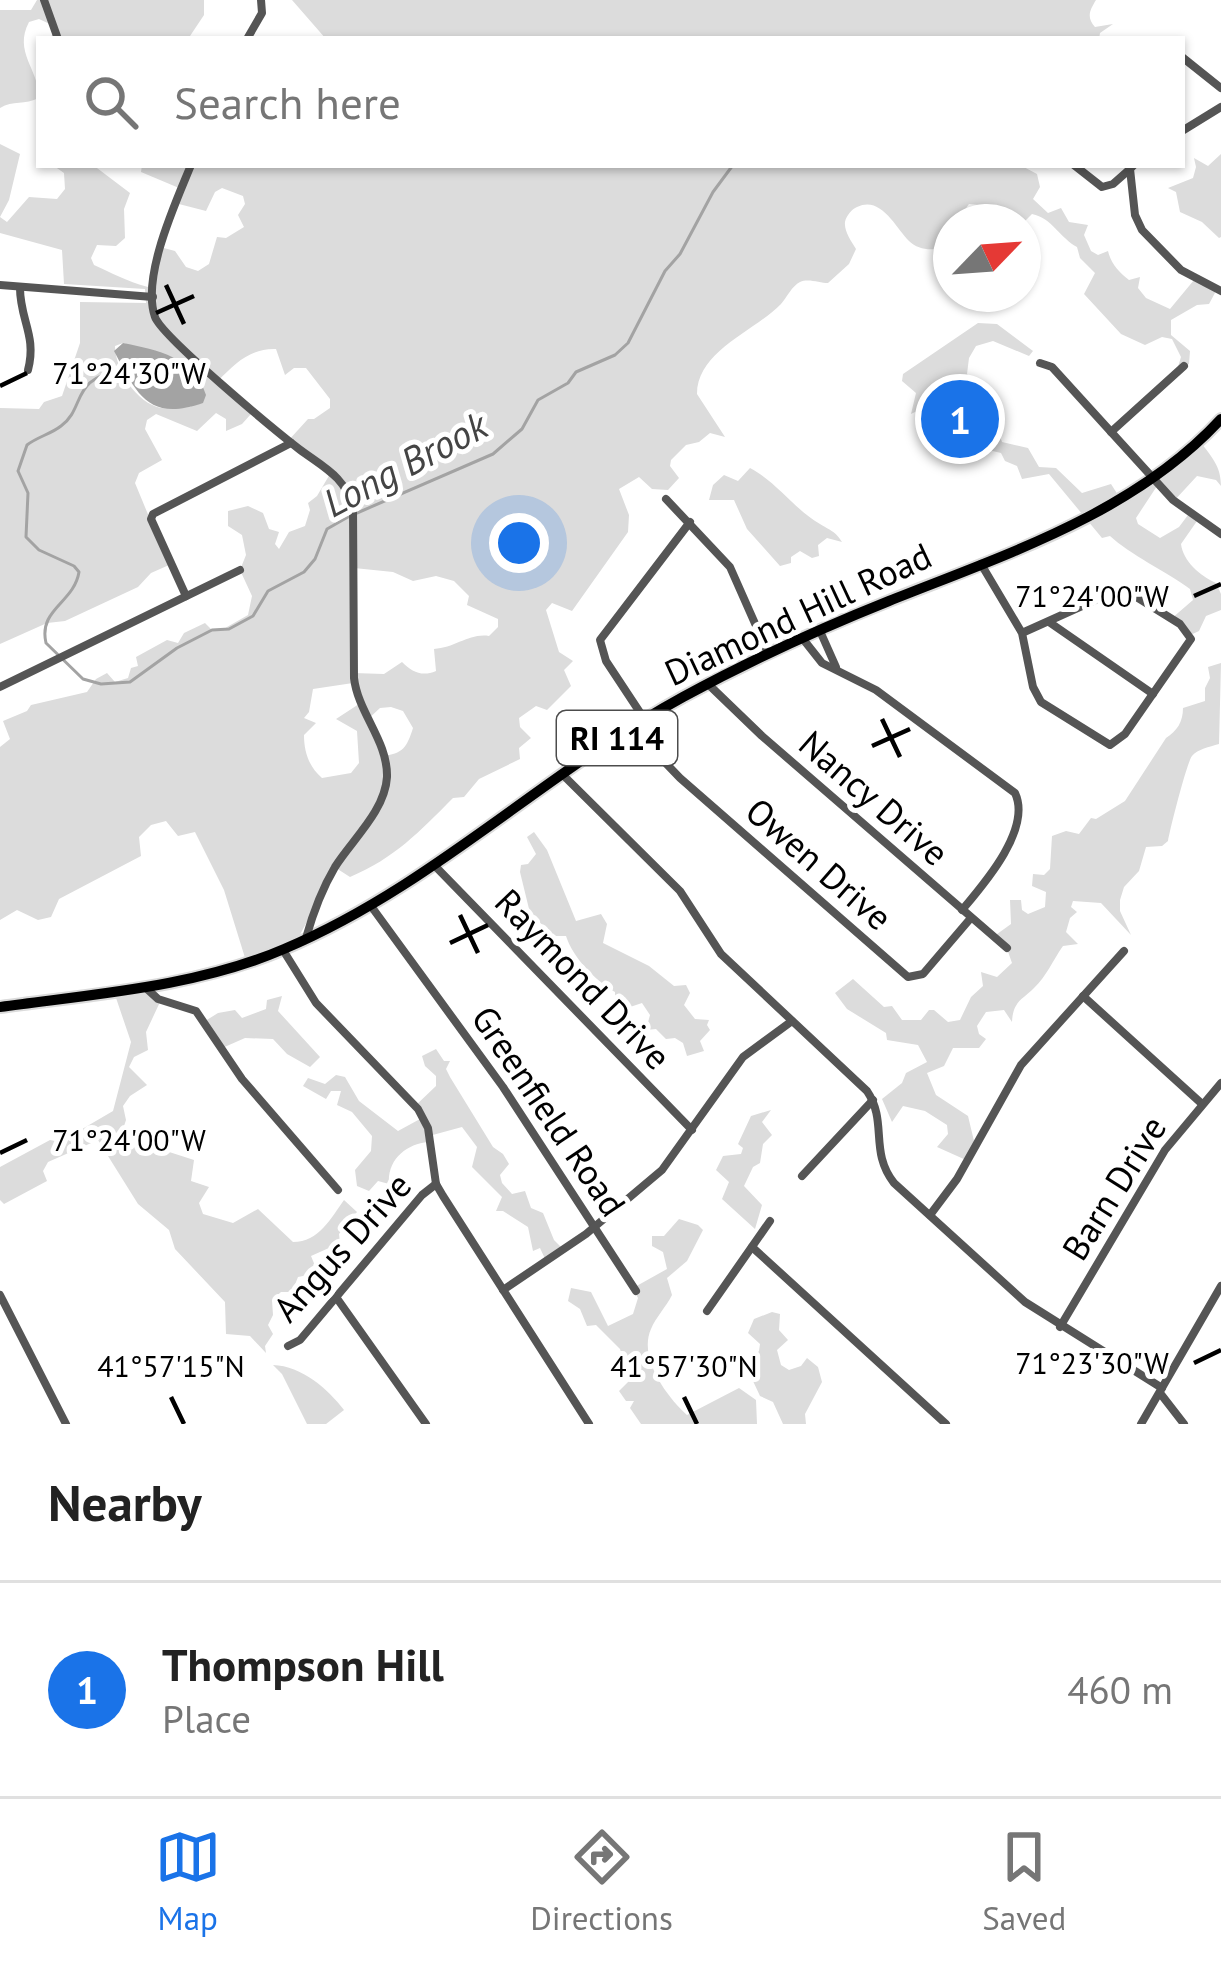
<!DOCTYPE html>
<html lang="en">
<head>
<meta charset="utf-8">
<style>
	body { margin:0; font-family:"PT Sans",sans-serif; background:#f6f6f6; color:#222 }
	.compass { position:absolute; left:933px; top:204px; width:108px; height:108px; border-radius:50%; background:#fff; box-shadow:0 3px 9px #0004; rotate:65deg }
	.you { position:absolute; left:519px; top:543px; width:42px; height:42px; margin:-30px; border:9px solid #fff; border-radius:50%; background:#1a73e8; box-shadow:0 0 0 18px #1a73e833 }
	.badge { display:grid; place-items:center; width:78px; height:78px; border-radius:50%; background:#1a73e8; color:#fff; font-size:39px; font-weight:700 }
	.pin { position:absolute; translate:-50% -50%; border:6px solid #fff; box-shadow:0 3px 12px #0006 }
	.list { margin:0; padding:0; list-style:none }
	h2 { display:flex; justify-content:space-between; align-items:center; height:156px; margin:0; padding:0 48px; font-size:51px }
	h2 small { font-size:39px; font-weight:400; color:#767676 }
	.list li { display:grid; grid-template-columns:78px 1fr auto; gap:36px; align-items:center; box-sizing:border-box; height:216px; padding:0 48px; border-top:3px solid #e0e0e0 }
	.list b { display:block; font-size:45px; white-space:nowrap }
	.list p { margin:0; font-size:39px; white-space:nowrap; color:#767676 }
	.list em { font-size:39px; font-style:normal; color:#767676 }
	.icon { flex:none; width:66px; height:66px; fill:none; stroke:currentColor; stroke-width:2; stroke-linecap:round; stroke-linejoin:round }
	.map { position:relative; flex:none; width:1221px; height:1424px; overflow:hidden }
	.search { position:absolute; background:#fff; box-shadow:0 3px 9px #0004; left:36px; right:36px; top:36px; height:132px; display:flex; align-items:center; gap:30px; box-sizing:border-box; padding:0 42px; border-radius:0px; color:#767676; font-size:45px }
	.sheet { height:372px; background:#fff }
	nav { display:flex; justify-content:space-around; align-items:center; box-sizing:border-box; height:168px; border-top:3px solid #e0e0e0; background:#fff; font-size:33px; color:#767676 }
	nav a { display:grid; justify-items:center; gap:6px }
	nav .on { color:#1a73e8 }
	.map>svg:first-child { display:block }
	.green { fill:#dcdcdc; fill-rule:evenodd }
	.water { fill:#a3a3a3 }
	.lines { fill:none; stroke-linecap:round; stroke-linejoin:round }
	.stream { stroke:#a3a3a3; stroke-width:3 }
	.major-casing { stroke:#dbdbdb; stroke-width:14 }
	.minor { stroke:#555; stroke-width:8 }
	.major { stroke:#000; stroke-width:10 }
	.ticks { fill:none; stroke:#000; stroke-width:4.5 }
	.labels { text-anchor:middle; stroke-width:10; stroke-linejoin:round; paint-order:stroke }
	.shield { fill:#fff; stroke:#4c4c4c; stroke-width:3 }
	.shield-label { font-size:33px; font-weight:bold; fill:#000 }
	.street-label { font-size:36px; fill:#000; stroke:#fff }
	.water-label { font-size:39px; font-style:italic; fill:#444; stroke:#fff }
	.ticks-label { font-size:30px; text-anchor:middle; fill:#000; stroke:#fff; stroke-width:10; stroke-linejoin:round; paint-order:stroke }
</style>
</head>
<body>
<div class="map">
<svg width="1221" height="1424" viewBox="0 0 1221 1424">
	<rect width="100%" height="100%" fill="#fff"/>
	<g class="green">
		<path d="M37,0H204V15L188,39H51L54,26L39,19L29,22C13,52 39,69 39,98C25,105 13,100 0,108V10H31Z"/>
		<path d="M292,0H1096C1090,10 1086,17 1095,27L1113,24L1100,33L1099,39H326Z"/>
		<path d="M0,144L20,154L9,200L0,217L7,222L29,197L57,199L65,189L64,173L54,166L37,167L39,154V165H93L130,193L124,209L125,238L116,246L97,245L91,258L94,265C112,273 126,281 148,287L154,277L160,247L175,251L186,267L198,271L209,264L217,237L226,238L244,227L238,215L245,204L243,196L222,188L215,192L206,211L175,203L179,188L141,172L142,165H1020L1037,174L1040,187L1033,199L1048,213L1061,208L1069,222L1088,225L1084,235L1091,251L1098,255L1108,251C1111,264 1119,272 1129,280L1140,277L1138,288L1146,298L1170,309L1194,280L1216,291L1209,304L1197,305L1171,320V335L1190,351L1189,364L1177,370L1181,357L1172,339L1162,337L1145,345L1121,334L1084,294L1095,273L1080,258L1077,247C1060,238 1052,218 1032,214L1023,223L989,222L980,205L969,204L956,222H951L935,249C926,250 916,248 909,241C896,228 881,195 857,207C852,209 846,216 845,222C844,231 851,241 856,249L849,264L828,283C820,283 808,278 800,282C792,286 787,297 781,304C755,331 697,351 697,394L725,437L710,433L699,442L686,445L671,460L670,466L679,478L668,490L652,489L639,477L619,489L629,515L628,532L572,611L552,603L546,610L559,652L573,661L564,670L571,686L547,710L536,706L519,718L520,727L531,738L519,748L520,759L479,779L464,797L453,798C419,832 395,858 350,877L336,868L296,942L246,961L224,890L195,832L178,836L166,821L151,825L139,837L141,856L59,899L51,917L38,920L17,910L0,920V747L10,739L3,721L27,711L31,705L87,692L96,679L107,673L115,682L128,678L131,668L138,666L136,657L167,640L178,643L184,633L205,623L212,630L220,631L248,615L252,596L240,570L246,555L242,535L228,526V511L248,506L263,513L269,529L279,532L275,544L279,549L289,532L305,526L310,510L308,503L317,496L330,474L288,441L308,419H314L330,408V399L306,368H294L285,375L276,349C251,348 235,363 218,381L251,414L242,424L226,431V419L216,413L197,431L156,414L147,420L145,429L162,460L139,473L135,483L169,565L151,573L138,587L65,621L47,623L0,644V408L39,409L44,402L62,396L80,343V302L146,303L145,289L64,284L62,250L0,233ZM123,343L178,359L191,407C182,407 170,409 161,408C136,403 115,369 115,346ZM354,568L393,572L413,581L436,576L454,581L469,596L467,605L498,619V627L489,636C469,633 455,648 434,649L436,671C422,677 412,672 402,662L384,674L353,673ZM353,683L359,704L336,719L357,731L359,763L351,773L322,778C309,767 304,752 304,735L316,723L304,718L309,712L313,689ZM391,707L403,711L413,728C407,747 403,754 382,756L367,720L380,708Z"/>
		<polygon points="1221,154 1221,237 1219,238 1202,222 1180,212 1176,192 1168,188 1193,178 1196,167 1194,158 1208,166"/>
		<path d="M978,323L997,324L1033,351L1029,356L993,341L976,346L969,358L967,374L985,396L1002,442L1028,448L1039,467L1056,468L1082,493L1111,484L1118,495L1200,441C1211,457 1221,465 1221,486L1216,480L1197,476L1173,502L1157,486L1136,518L1138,524L1160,538L1179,527L1188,515L1197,521L1181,544C1183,561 1200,576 1216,583L1221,594V610L1206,616L1199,631L1186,637L1171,619L1193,600L1190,589C1167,572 1129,554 1110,536L1102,538L1049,474L1022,479L1017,466L1005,461L1001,453L976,447L943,407L929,405L911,414L916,393L902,381L903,374Z"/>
		<path d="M750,468C777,482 794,509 820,524C831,531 835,531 842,542L827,538L818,545L819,556L812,558L800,551L791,557V563L780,566L747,529L734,500H709L713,485L724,475L738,481Z"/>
		<path d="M1221,663L1219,744C1209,747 1198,749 1192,756C1187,762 1170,829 1168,841L1162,846L1146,847L1139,871L1124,887L1120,900V911L1131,935L1101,903L1073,901L1071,907L1077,912L1070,918L1066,932L1078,944L1063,946C1053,960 1046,977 1034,988C1022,1000 1013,1001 1012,1022L1004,1010L986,1012L977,1026L979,1034L986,1039L979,1048H953L944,1066L927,1073L936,1095L968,1116L974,1141L966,1160L937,1147L948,1134L947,1125L925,1111L903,1106L892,1122L882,1099L902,1083L906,1073L927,1062L918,1045L887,1040L886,1033L847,1009L835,993L853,979L884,1007L892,1006L902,1020H921L929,1010H934L948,1022L960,1020L971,997L983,986L981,972L997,977L1012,963L1006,946L993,937L1011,924L1010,900H1021L1022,910L1028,914L1045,907L1046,892L1032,886L1033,874L1044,875L1050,869L1052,836L1066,831L1079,834L1091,818L1096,819L1125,801L1166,738C1177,731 1183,722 1183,708L1205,701V688L1210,678L1208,667Z"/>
		<path d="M534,832L547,850L576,921L601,914L607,924L603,943L649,966L674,986L686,985L690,993L684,1005L695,1019L709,1020L707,1025L710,1030L700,1041L704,1051L687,1056L683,1043L675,1038L666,1039L656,1029L646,1030L650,1015L642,1003L627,1008L615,1003V992C595,980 573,958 566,936H554L530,913L520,872L521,865L528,864L536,854L527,837Z"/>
		<path d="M147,986L160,1002L146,1032L148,1050L134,1057L129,1067L147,1085L130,1096L123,1106L126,1120L122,1132L132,1140L194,1160L191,1181L209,1187L199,1203L203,1214L233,1223L258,1209L293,1242C319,1242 331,1218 344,1200L357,1212L339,1234L340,1243L311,1256L318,1273L298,1277L292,1292H281L272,1300L273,1315L268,1325L273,1334L265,1346L266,1353L250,1336L226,1334L225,1302L175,1249L169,1230L138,1204L98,1140L48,1162L43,1171L47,1181L4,1204L0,1200V1167L50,1140L60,1142L113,1111L131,1042L114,992Z"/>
		<polygon points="282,996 278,1011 320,1057 310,1067 287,1054 273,1039 245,1038 220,1049 202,1023 218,1013 235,1010 242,1018 266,1009 267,1000"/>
		<path d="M436,1049L444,1061H450L446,1069L450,1077L493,1147L503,1154L509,1164L500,1175L502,1183L512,1194L525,1191L531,1208L543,1213L554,1240L564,1250L546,1261L540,1248L533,1251L528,1227L503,1211H496L502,1197L472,1167L477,1147L462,1127L429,1136L428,1142C407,1144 387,1159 389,1184L378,1181L369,1191L357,1186L355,1170L371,1151L372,1136L352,1112L337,1105L341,1091H331L326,1099L303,1086L308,1078L325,1084L336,1075L345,1077L359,1101L398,1131L420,1119L414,1107L436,1086V1076L425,1066L422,1056Z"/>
		<polygon points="771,1110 762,1122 772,1135 763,1144 760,1163 753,1167 744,1186 762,1205 755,1229 722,1199 729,1182 716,1170 723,1156 741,1154 743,1148 738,1144 751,1116"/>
		<path d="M679,1219L698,1225L703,1230L687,1261L667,1278L672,1295C666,1307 656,1317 651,1329C638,1358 667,1397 687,1415L739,1388L756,1400L757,1424H641L630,1408L634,1401H626L619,1391L630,1380L620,1349L596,1325L587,1326L580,1309L568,1301L571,1288L591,1292L608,1326L633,1314L638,1298L633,1288L667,1269L663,1252L652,1246V1236H664Z"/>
		<polygon points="772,1312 780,1314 779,1330 788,1340 777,1350 781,1365 789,1370 801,1366 807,1358 818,1367 822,1382 805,1414 806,1424 783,1424 773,1402 760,1396 746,1366 759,1351 760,1344 748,1333 754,1319"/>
		<path d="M273,1365C302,1366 328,1389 344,1410L326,1424H307L282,1374Z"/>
	</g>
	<path class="water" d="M123,343C158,350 194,357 206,395L203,403C148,422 137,394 114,351Z"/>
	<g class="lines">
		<g class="stream">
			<path d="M122,371C70,377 86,408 61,426C51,434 37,437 27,445L18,471L28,493L26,537L39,550L74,566L79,572C74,603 38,609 46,643L83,679L101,684L130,682L177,648L212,630L229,629L253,616L268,591L304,572L315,559L327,529L348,517"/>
			<polyline points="357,513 493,454 522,429 538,400 568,383 576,372 615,355 628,343 665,271 680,254 713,192 733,165"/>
		</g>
		<g class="major-casing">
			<path id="major" d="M0,1007C94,994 196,987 284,949C431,887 544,773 683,697C749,661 819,629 889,601C1004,555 1135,513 1221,419"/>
		</g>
		<g class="minor">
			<polyline points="44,0 58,39"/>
			<polyline points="247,39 262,13 261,0"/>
			<polyline points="1182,57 1221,88"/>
			<polyline points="1182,131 1221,107"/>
			<path d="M191,165C176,202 141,277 155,317C162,337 276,431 299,449C323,467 346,477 353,508L354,678C358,713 388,741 387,777C385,811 352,840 335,867C322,889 313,913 306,938"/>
			<polyline points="1074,165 1102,187 1113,184 1130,169"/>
			<polyline points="1134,165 1130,169 1135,215 1142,230 1181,270 1221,291"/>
			<polyline points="0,285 153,297"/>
			<path d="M20,288C20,320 37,336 28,370"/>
			<polyline points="1040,363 1052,367 1173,500 1221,534"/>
			<polyline points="1111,432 1184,366"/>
			<polyline points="666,499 730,567 768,653"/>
			<polyline points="981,564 1022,633 1033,687 1041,702 1110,745 1125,734 1191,639 1180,624 1122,588 1022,633"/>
			<polyline points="186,596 151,519 153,514 291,443"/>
			<polyline points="1049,622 1153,694"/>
			<polyline points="820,631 836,667"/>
			<path d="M803,639L822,663L876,690L1015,793C1032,829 984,884 962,910"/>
			<polyline points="708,684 762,736 1007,948"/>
			<polyline points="0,687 240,570"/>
			<polyline points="645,720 606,661 600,640 690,522"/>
			<polyline points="632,728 680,778 908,977 923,974 970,919"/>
			<path d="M563,775L680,891L721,954L867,1091C888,1122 869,1151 894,1183L1025,1302L1162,1388"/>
			<polyline points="435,866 692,1130"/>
			<polyline points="371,906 503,1087 636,1291"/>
			<polyline points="283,950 316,1003 418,1109 428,1128 436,1184 443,1196 589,1424"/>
			<polyline points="146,988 158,999 196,1011 242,1079 338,1190"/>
			<polyline points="1083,996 1201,1103"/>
			<polyline points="802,1176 873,1100"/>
			<polyline points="930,1215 957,1179 1021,1065 1124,951"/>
			<polyline points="752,1247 946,1424"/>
			<polyline points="503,1290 586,1234 662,1170 743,1057 792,1021"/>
			<polyline points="0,1295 66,1424"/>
			<polyline points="336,1297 426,1424"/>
			<polyline points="707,1311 770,1221"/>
			<polyline points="1060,1327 1165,1150 1221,1083"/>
			<polyline points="288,1346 300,1340 422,1195 436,1184"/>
			<polyline points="1160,1393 1184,1424"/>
			<polyline points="1141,1424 1221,1286"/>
		</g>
		<use href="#major" class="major"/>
	</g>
	<path class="ticks" d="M166,285L184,324M156,313L194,296M0,386L27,373M1194,596L1221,584M882,719L900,757M872,746L910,729M460,915L478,953M450,943L488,925M0,1153L27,1140M1194,1363L1221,1350M171,1397L184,1424M684,1397L697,1424"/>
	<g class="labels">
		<rect class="shield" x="557" y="711" width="120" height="54" rx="9"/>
		<g class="shield-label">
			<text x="617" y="750">RI 114</text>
		</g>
		<g class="street-label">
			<text transform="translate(798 614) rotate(-25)" y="13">Diamond Hill Road</text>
			<text transform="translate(874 798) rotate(41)" y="13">Nancy Drive</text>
			<text transform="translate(819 864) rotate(41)" y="13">Owen Drive</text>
			<text transform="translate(583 979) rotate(46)" y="13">Raymond Drive</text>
			<text transform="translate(549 1111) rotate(56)" y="13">Greenfield Road</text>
			<text transform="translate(1114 1188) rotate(-58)" y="13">Barn Drive</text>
			<text transform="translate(342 1247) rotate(-48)" y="13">Angus Drive</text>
		</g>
		<g class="water-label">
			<text transform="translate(405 464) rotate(-28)" y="14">Long Brook</text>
		</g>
	</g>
	<g class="ticks-label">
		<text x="129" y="384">71°24'30"W</text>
		<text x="1092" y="607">71°24'00"W</text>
		<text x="129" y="1151">71°24'00"W</text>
		<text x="1092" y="1374">71°23'30"W</text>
		<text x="171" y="1377">41°57'15"N</text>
		<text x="684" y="1377">41°57'30"N</text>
	</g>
</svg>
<svg class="compass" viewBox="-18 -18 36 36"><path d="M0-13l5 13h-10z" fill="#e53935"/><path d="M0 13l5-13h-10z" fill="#767676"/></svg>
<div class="you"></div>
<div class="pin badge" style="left:960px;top:419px">1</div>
<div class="search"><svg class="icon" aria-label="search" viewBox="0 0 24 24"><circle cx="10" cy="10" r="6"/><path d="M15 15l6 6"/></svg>Search here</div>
</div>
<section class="sheet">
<h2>Nearby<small></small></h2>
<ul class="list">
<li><span class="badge">1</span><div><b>Thompson Hill</b><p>Place</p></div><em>460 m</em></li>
</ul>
</section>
<nav>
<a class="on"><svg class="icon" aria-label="map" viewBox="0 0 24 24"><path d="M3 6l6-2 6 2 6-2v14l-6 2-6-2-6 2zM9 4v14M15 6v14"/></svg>Map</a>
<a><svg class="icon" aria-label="directions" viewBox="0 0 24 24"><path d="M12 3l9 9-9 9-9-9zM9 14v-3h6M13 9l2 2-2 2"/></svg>Directions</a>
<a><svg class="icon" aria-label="saved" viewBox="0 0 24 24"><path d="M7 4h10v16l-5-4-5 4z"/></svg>Saved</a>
</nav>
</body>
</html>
